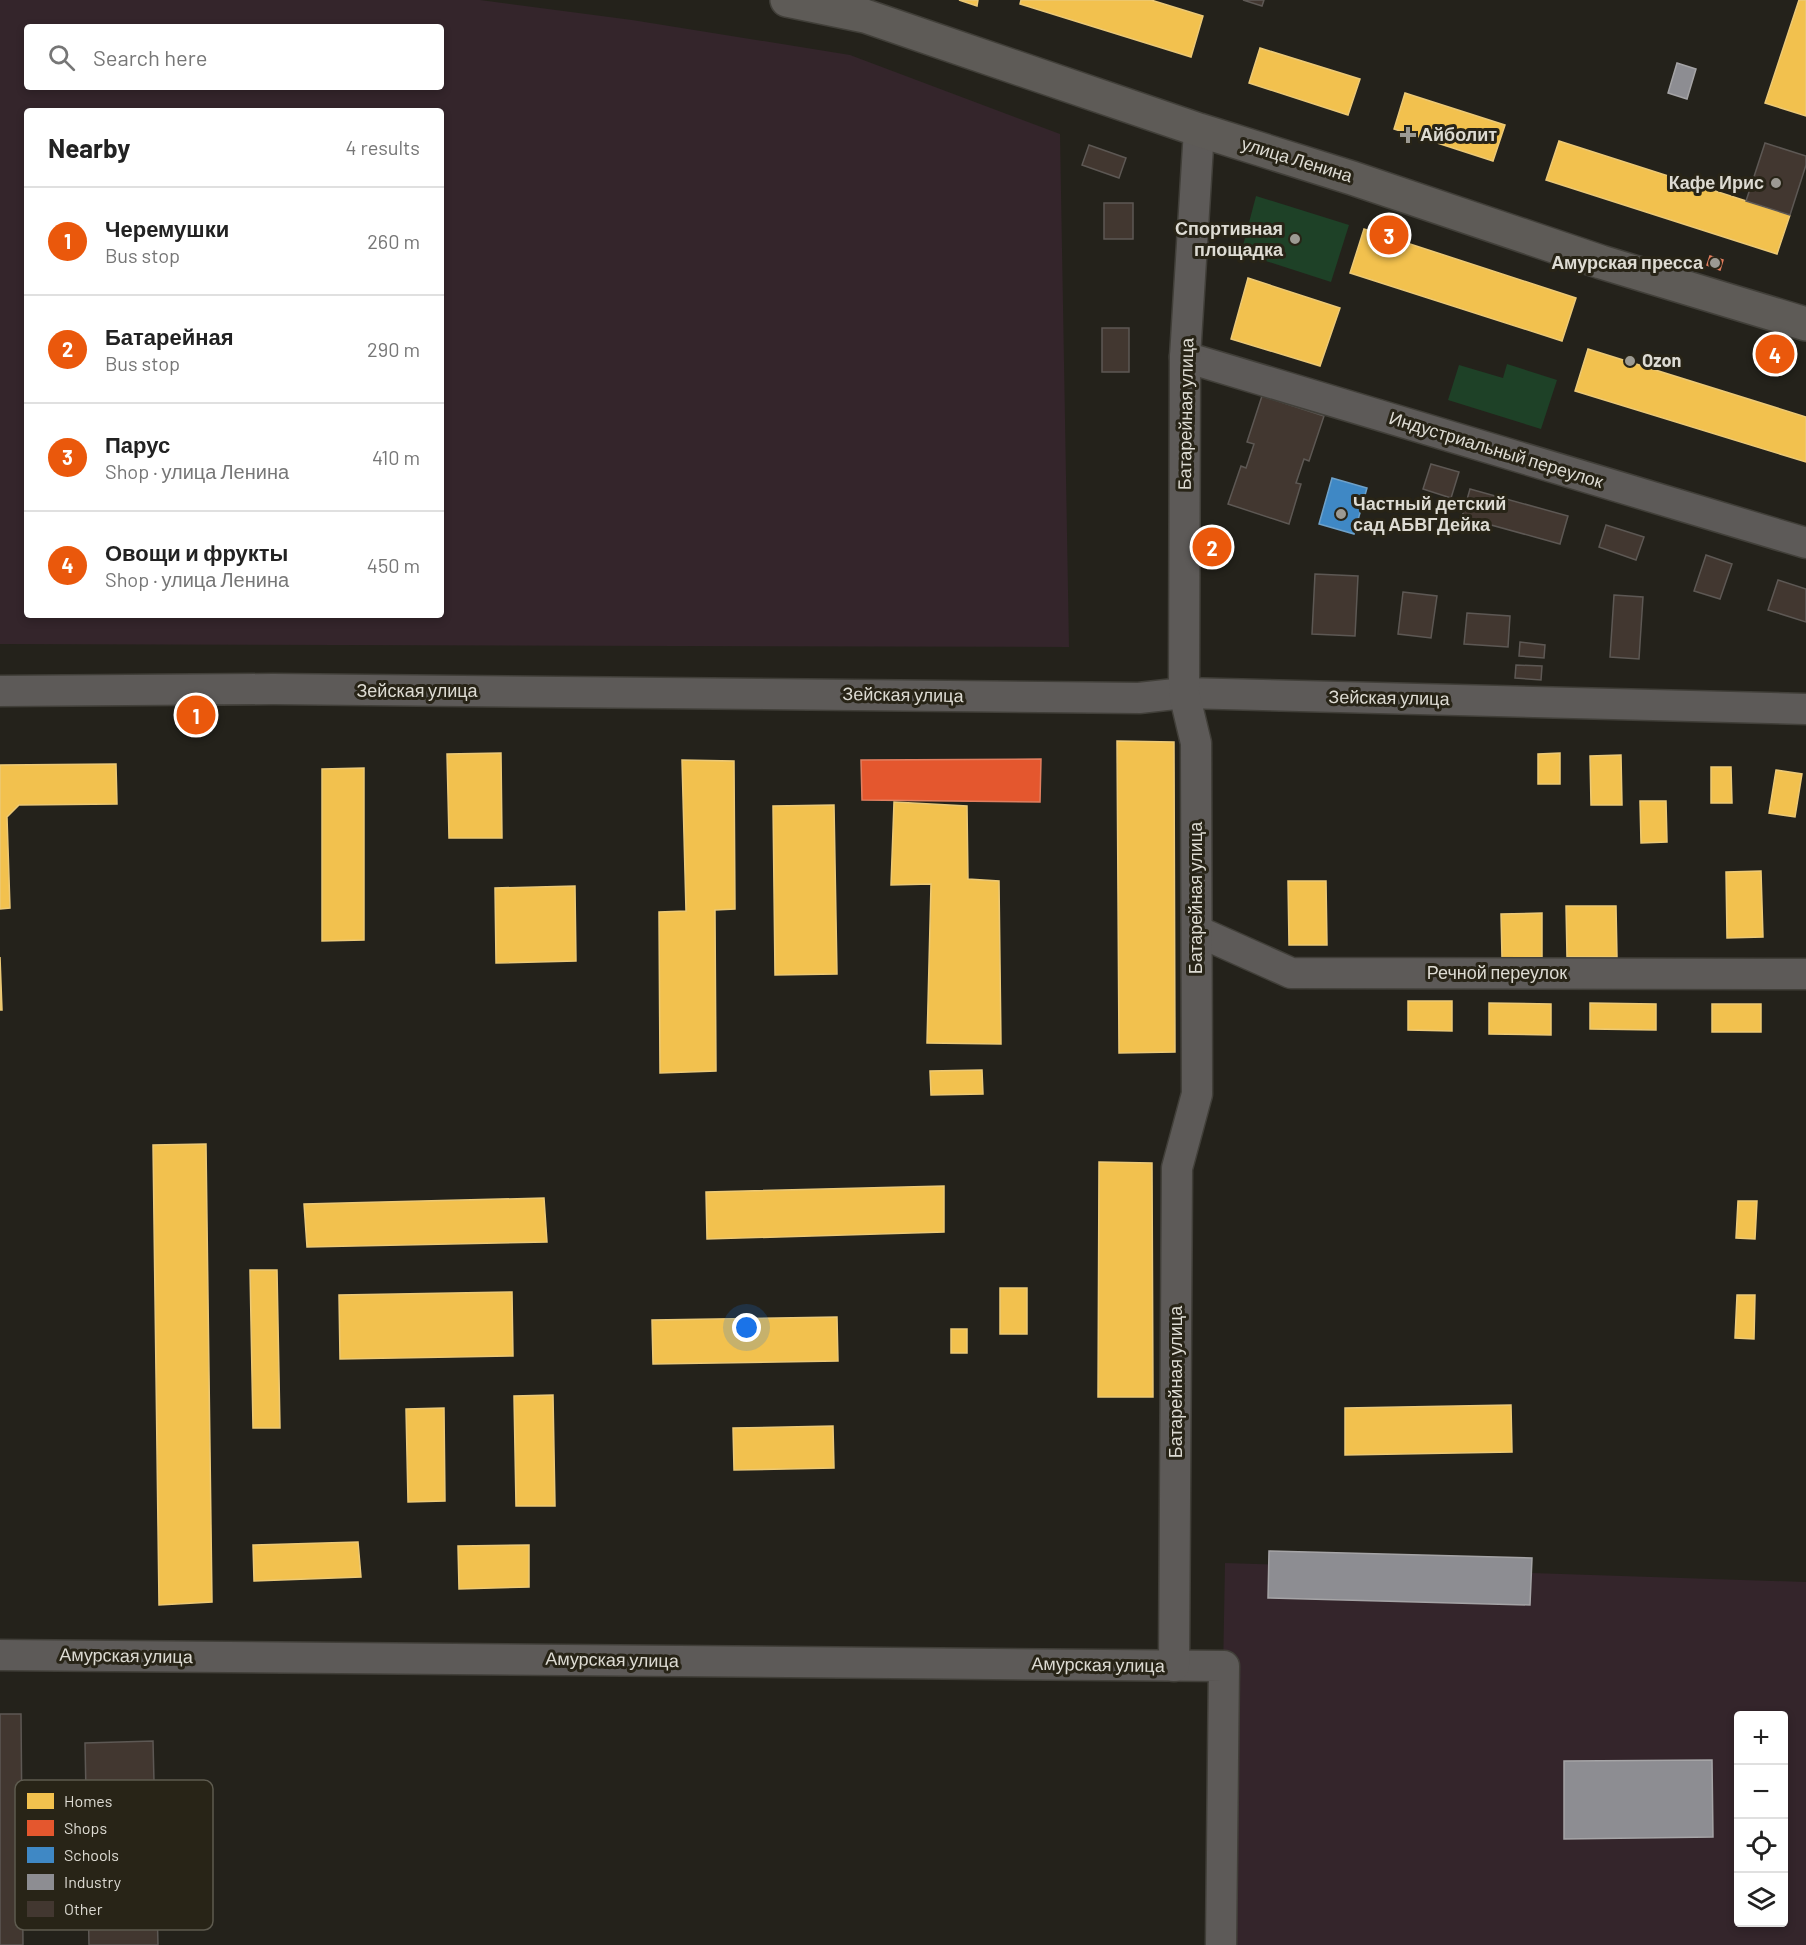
<!DOCTYPE html>
<html lang="en">
<head>
<meta charset="utf-8">
<style>
	body { margin:0; font-family:Barlow,sans-serif; background:#f6f6f6; color:#222 }
	.controls { position:absolute; right:18px; bottom:18px; display:grid; overflow:hidden; border-radius:6px; box-shadow:0 3px 9px #0003 }
	.controls button { width:54px; height:54px; display:grid; place-items:center; padding:0; border:0; border-bottom:2px solid #e0e0e0; background:#fff; color:#222; font:30px sans-serif }
	.you { position:absolute; left:747px; top:1328px; width:21px; height:21px; margin:-15px; border:4px solid #fff; border-radius:50%; background:#1a73e8; box-shadow:0 0 0 9px #1a73e833 }
	.badge { display:grid; place-items:center; width:39px; height:39px; border-radius:50%; background:#ea580c; color:#fff; font-size:20px; font-weight:700 }
	.pin { position:absolute; translate:-50% -50%; border:3px solid #fff; box-shadow:0 2px 6px #0006 }
	.list { margin:0; padding:0; list-style:none }
	h2 { display:flex; justify-content:space-between; align-items:center; height:78px; margin:0; padding:0 24px; font-size:26px }
	h2 small { font-size:20px; font-weight:400; color:#767676 }
	.list li { display:grid; grid-template-columns:39px 1fr auto; gap:18px; align-items:center; box-sizing:border-box; height:108px; padding:0 24px; border-top:2px solid #e0e0e0 }
	.list b { display:block; font-size:22px; white-space:nowrap }
	.list p { margin:0; font-size:20px; white-space:nowrap; color:#767676 }
	.list em { font-size:20px; font-style:normal; color:#767676 }
	.icon { flex:none; width:33px; height:33px; fill:none; stroke:currentColor; stroke-width:2; stroke-linecap:round; stroke-linejoin:round }
	.map { position:relative; flex:none; width:1806px; height:1945px; overflow:hidden }
	.search { position:absolute; background:#fff; box-shadow:0 3px 9px #0003; left:24px; top:24px; width:420px; height:66px; display:flex; align-items:center; gap:15px; box-sizing:border-box; padding:0 21px; border-radius:6px; color:#767676; font-size:22px }
	.panel { position:absolute; background:#fff; box-shadow:0 3px 9px #0003; left:24px; top:108px; width:420px; height:510px; border-radius:6px }
	.map>svg:first-child { display:block }
	.industrial { fill:#34252b; fill-rule:evenodd }
	.green { fill:#1e4127 }
	.homes { fill:#f2c14e; stroke:#ecc976; stroke-width:1.5 }
	.shops { fill:#e4572e; stroke:#e27f60; stroke-width:1.5 }
	.schools { fill:#3f88c5; stroke:#6ea1c9; stroke-width:1.5 }
	.industry { fill:#8d8d92; stroke:#a5a4a6; stroke-width:1.5 }
	.building { fill:#423730; stroke:#5d5854; stroke-width:1.5 }
	.lines { fill:none; stroke-linecap:round; stroke-linejoin:round }
	.minor-casing { stroke:#413f39; stroke-width:33 }
	.major-casing { stroke:#413f39; stroke-width:36 }
	.minor { stroke:#5d5a58; stroke-width:30 }
	.major { stroke:#5e5b57; stroke-width:33 }
	.poi-dot { fill:#9c9a93; stroke:#282417; stroke-width:2 }
	.labels { text-anchor:middle; stroke-width:6; stroke-linejoin:round; paint-order:stroke }
	.poi-label { font-size:18px; font-weight:bold; fill:#dddbd3; stroke:#282417; text-anchor:start }
	.street-label { font-size:18px; fill:#dddbd3; stroke:#282417 }
	.key { fill:#282417; stroke:#5e5b4f; stroke-width:1.5 }
	.key-label { font-size:16px; fill:#dddbd3 }
</style>
</head>
<body>
<div class="map">
<svg width="1806" height="1945" viewBox="0 0 1806 1945">
	<rect width="100%" height="100%" fill="#24221b"/>
	<g class="industrial">
		<path d="M0,0H480L632,20L850,55L1060,134L1069,647L0,644ZM27,27H441V87H27ZM27,111H441V615H27Z"/>
		<path d="M1225,1563L1806,1582V1945H1218ZM1738,1716H1784V1922H1738Z"/>
	</g>
	<g class="green">
		<polygon points="1256,196 1349,225 1331,282 1241,253"/>
		<polygon points="1507,364 1557,380 1541,429 1448,400 1459,365 1503,378"/>
	</g>
	<g class="homes">
		<polygon points="959,0 978,0 977,6"/>
		<polygon points="1021,0 1151,0 1203,16 1191,57 1020,4"/>
		<polygon points="1799,0 1806,0 1806,116 1765,103"/>
		<polygon points="1260,48 1360,79 1348,115 1249,83"/>
		<polygon points="1405,93 1505,125 1493,161 1394,129"/>
		<polygon points="1559,141 1790,215 1777,254 1546,180"/>
		<polygon points="1364,229 1576,298 1562,341 1350,273"/>
		<polygon points="1248,278 1340,308 1320,366 1231,339"/>
		<polygon points="1588,349 1806,417 1806,462 1575,391"/>
		<polygon points="1117,741 1174,742 1175,1052 1119,1053"/>
		<polygon points="501,753 502,838 449,838 447,754"/>
		<polygon points="1560,753 1560,784 1538,784 1538,754"/>
		<polygon points="1621,755 1622,805 1591,805 1590,756"/>
		<polygon points="682,760 734,761 735,909 715,910 716,1071 660,1073 659,912 686,911"/>
		<polygon points="116,764 117,804 19,805 7,817 10,908 0,909 0,765"/>
		<polygon points="1711,767 1731,767 1732,803 1711,803"/>
		<polygon points="364,768 364,940 322,941 322,769"/>
		<polygon points="1776,770 1802,774 1795,817 1769,813"/>
		<polygon points="1640,801 1666,801 1667,842 1641,843"/>
		<polygon points="894,802 967,806 968,879 999,881 1001,1044 927,1043 931,884 891,885"/>
		<polygon points="834,805 837,974 775,975 773,806"/>
		<polygon points="1761,871 1763,937 1727,938 1726,872"/>
		<polygon points="1288,881 1326,881 1327,945 1289,945"/>
		<polygon points="575,886 576,961 496,963 495,888"/>
		<polygon points="1566,906 1616,906 1617,957 1567,957"/>
		<polygon points="1542,913 1542,957 1502,958 1501,914"/>
		<polygon points="0,957 2,1010 0,1010"/>
		<polygon points="1408,1001 1452,1001 1452,1031 1408,1030"/>
		<polygon points="1489,1003 1551,1004 1551,1035 1489,1034"/>
		<polygon points="1590,1003 1656,1004 1656,1030 1590,1029"/>
		<rect x="1712" y="1004" width="49" height="28"/>
		<polygon points="982,1070 983,1094 931,1095 930,1071"/>
		<polygon points="206,1144 212,1602 159,1605 153,1145"/>
		<polygon points="1099,1162 1152,1163 1153,1397 1098,1397"/>
		<polygon points="944,1186 944,1232 707,1239 706,1192"/>
		<polygon points="544,1198 547,1242 307,1247 304,1204"/>
		<polygon points="1738,1201 1757,1201 1755,1239 1736,1238"/>
		<polygon points="250,1270 277,1270 280,1428 253,1428"/>
		<rect x="1000" y="1288" width="27" height="46"/>
		<polygon points="512,1292 513,1356 340,1359 339,1295"/>
		<polygon points="1737,1295 1755,1295 1754,1339 1735,1338"/>
		<polygon points="837,1317 838,1361 653,1364 652,1320"/>
		<rect x="951" y="1329" width="16" height="24"/>
		<polygon points="553,1395 555,1506 516,1506 514,1396"/>
		<polygon points="1511,1405 1512,1452 1345,1455 1345,1408"/>
		<polygon points="444,1408 445,1501 408,1502 406,1409"/>
		<polygon points="833,1426 834,1468 734,1470 733,1428"/>
		<polygon points="358,1542 361,1577 254,1581 253,1545"/>
		<polygon points="529,1545 529,1587 459,1589 458,1546"/>
	</g>
	<g class="shops">
		<polygon points="1710,256 1723,260 1720,270 1707,265"/>
		<polygon points="1768,346 1787,353 1783,362 1764,356"/>
		<polygon points="1041,759 1040,802 862,800 861,760"/>
	</g>
	<polygon class="schools" points="1332,478 1367,488 1354,534 1319,524"/>
	<g class="industry">
		<polygon points="1677,63 1696,69 1687,99 1668,93"/>
		<polygon points="1269,1551 1532,1558 1530,1605 1268,1598"/>
		<polygon points="1712,1760 1713,1837 1564,1839 1564,1761"/>
	</g>
	<g class="building">
		<polygon points="1243,0 1264,0 1262,6"/>
		<polygon points="1765,143 1806,156 1806,165 1790,215 1746,201"/>
		<polygon points="1089,145 1126,158 1119,178 1082,165"/>
		<rect x="1104" y="203" width="29" height="36"/>
		<rect x="1102" y="328" width="27" height="44"/>
		<polygon points="1262,396 1324,416 1309,461 1304,459 1296,483 1301,484 1289,524 1228,504 1241,466 1246,468 1254,444 1247,442"/>
		<polygon points="1431,464 1459,472 1451,498 1423,489"/>
		<polygon points="1470,489 1568,516 1560,544 1462,517"/>
		<polygon points="1606,525 1644,537 1636,560 1599,547"/>
		<polygon points="1706,555 1732,564 1720,599 1694,591"/>
		<polygon points="1315,574 1358,576 1355,636 1312,634"/>
		<polygon points="1778,580 1806,589 1806,622 1768,610"/>
		<polygon points="1403,592 1437,596 1431,638 1398,634"/>
		<polygon points="1614,595 1643,597 1639,659 1610,657"/>
		<polygon points="1467,613 1510,616 1508,647 1464,644"/>
		<polygon points="1520,642 1545,645 1544,658 1519,656"/>
		<polygon points="1516,665 1542,666 1541,680 1515,678"/>
		<polygon points="0,1714 21,1714 23,1945 0,1945"/>
		<polygon points="153,1741 158,1945 89,1945 85,1743"/>
	</g>
	<g class="lines">
		<g class="minor-casing">
			<g id="minor">
				<polyline points="1185,357 1806,543"/>
				<polyline points="0,691 273,689 1139,698 1184,693 1806,709"/>
				<polyline points="1197,931 1291,973 1806,974"/>
				<polyline points="0,1655 1224,1666 1221,1945"/>
				<polyline points="1174,1666 1177,1168 1197,1094 1196,743 1184,693 1185,357 1199,130"/>
			</g>
		</g>
		<g class="major-casing">
			<polyline id="major" points="787,0 865,16 1199,130 1352,178 1601,262 1806,324"/>
		</g>
		<use href="#minor" class="minor"/>
		<use href="#major" class="major"/>
	</g>
	<g class="poi-dot">
		<path d="M1405 126h6v6h6v6h-6v6h-6v-6h-6v-6h6z"/>
		<circle cx="1776" cy="183" r="6"/>
		<circle cx="1295" cy="239" r="6"/>
		<circle cx="1715" cy="263" r="6"/>
		<circle cx="1630" cy="361" r="6"/>
		<circle cx="1341" cy="514" r="6"/>
	</g>
	<g class="labels">
		<g class="poi-label">
			<text x="1420" y="141">Айболит</text>
			<text x="1764" y="189" text-anchor="end">Кафе Ирис</text>
			<text x="1283" y="235" text-anchor="end">Спортивная<tspan x="1283" dy="21">площадка</tspan></text>
			<text x="1703" y="269" text-anchor="end">Амурская пресса</text>
			<text x="1642" y="367">Ozon</text>
			<text x="1353" y="510">Частный детский<tspan x="1353" dy="21">сад АБВГДейка</tspan></text>
		</g>
		<g class="street-label">
			<text transform="translate(1297 160) rotate(17)" y="6">улица Ленина</text>
			<text transform="translate(1186 414) rotate(-89)" y="6">Батарейная улица</text>
			<text transform="translate(1496 450) rotate(17)" y="6">Индустриальный переулок</text>
			<text x="417" y="697">Зейская улица</text>
			<text transform="translate(903 695) rotate(1)" y="6">Зейская улица</text>
			<text transform="translate(1389 698) rotate(1)" y="6">Зейская улица</text>
			<text transform="translate(1196 898) rotate(-90)" y="6">Батарейная улица</text>
			<text x="1497" y="979">Речной переулок</text>
			<text transform="translate(1176 1382) rotate(-90)" y="6">Батарейная улица</text>
			<text transform="translate(126 1656) rotate(1)" y="6">Амурская улица</text>
			<text transform="translate(612 1660) rotate(1)" y="6">Амурская улица</text>
			<text transform="translate(1098 1665) rotate(1)" y="6">Амурская улица</text>
		</g>
	</g>
	<rect x="15" y="1780" width="198" height="150" rx="9" class="key"/>
	<rect x="27" y="1793" width="27" height="16" fill="#f2c14e"/>
	<rect x="27" y="1820" width="27" height="16" fill="#e4572e"/>
	<rect x="27" y="1847" width="27" height="16" fill="#3f88c5"/>
	<rect x="27" y="1874" width="27" height="16" fill="#8d8d92"/>
	<rect x="27" y="1901" width="27" height="16" fill="#423730"/>
	<g class="key-label">
		<text x="64" y="1807">Homes</text>
		<text x="64" y="1834">Shops</text>
		<text x="64" y="1861">Schools</text>
		<text x="64" y="1888">Industry</text>
		<text x="64" y="1915">Other</text>
	</g>
</svg>
<div class="controls">
<button>+</button>
<button>−</button>
<button><svg class="icon" aria-label="locate" viewBox="0 0 24 24"><circle cx="12" cy="12" r="6"/><path d="M12 2v4M12 18v4M2 12h4M18 12h4"/></svg></button>
<button><svg class="icon" aria-label="layers" viewBox="0 0 24 24"><path d="M12 4l9 5-9 5-9-5zM3 14l9 5 9-5"/></svg></button>
</div>
<div class="you"></div>
<div class="pin badge" style="left:196px;top:715px">1</div>
<div class="pin badge" style="left:1212px;top:547px">2</div>
<div class="pin badge" style="left:1389px;top:235px">3</div>
<div class="pin badge" style="left:1775px;top:354px">4</div>
<div class="search"><svg class="icon" aria-label="search" viewBox="0 0 24 24"><circle cx="10" cy="10" r="6"/><path d="M15 15l6 6"/></svg>Search here</div>
<section class="panel">
<h2>Nearby<small>4 results</small></h2>
<ul class="list">
<li><span class="badge">1</span><div><b>Черемушки</b><p>Bus stop</p></div><em>260 m</em></li>
<li><span class="badge">2</span><div><b>Батарейная</b><p>Bus stop</p></div><em>290 m</em></li>
<li><span class="badge">3</span><div><b>Парус</b><p>Shop · улица Ленина</p></div><em>410 m</em></li>
<li><span class="badge">4</span><div><b>Овощи и фрукты</b><p>Shop · улица Ленина</p></div><em>450 m</em></li>
</ul>
</section>
</div>
</body>
</html>
